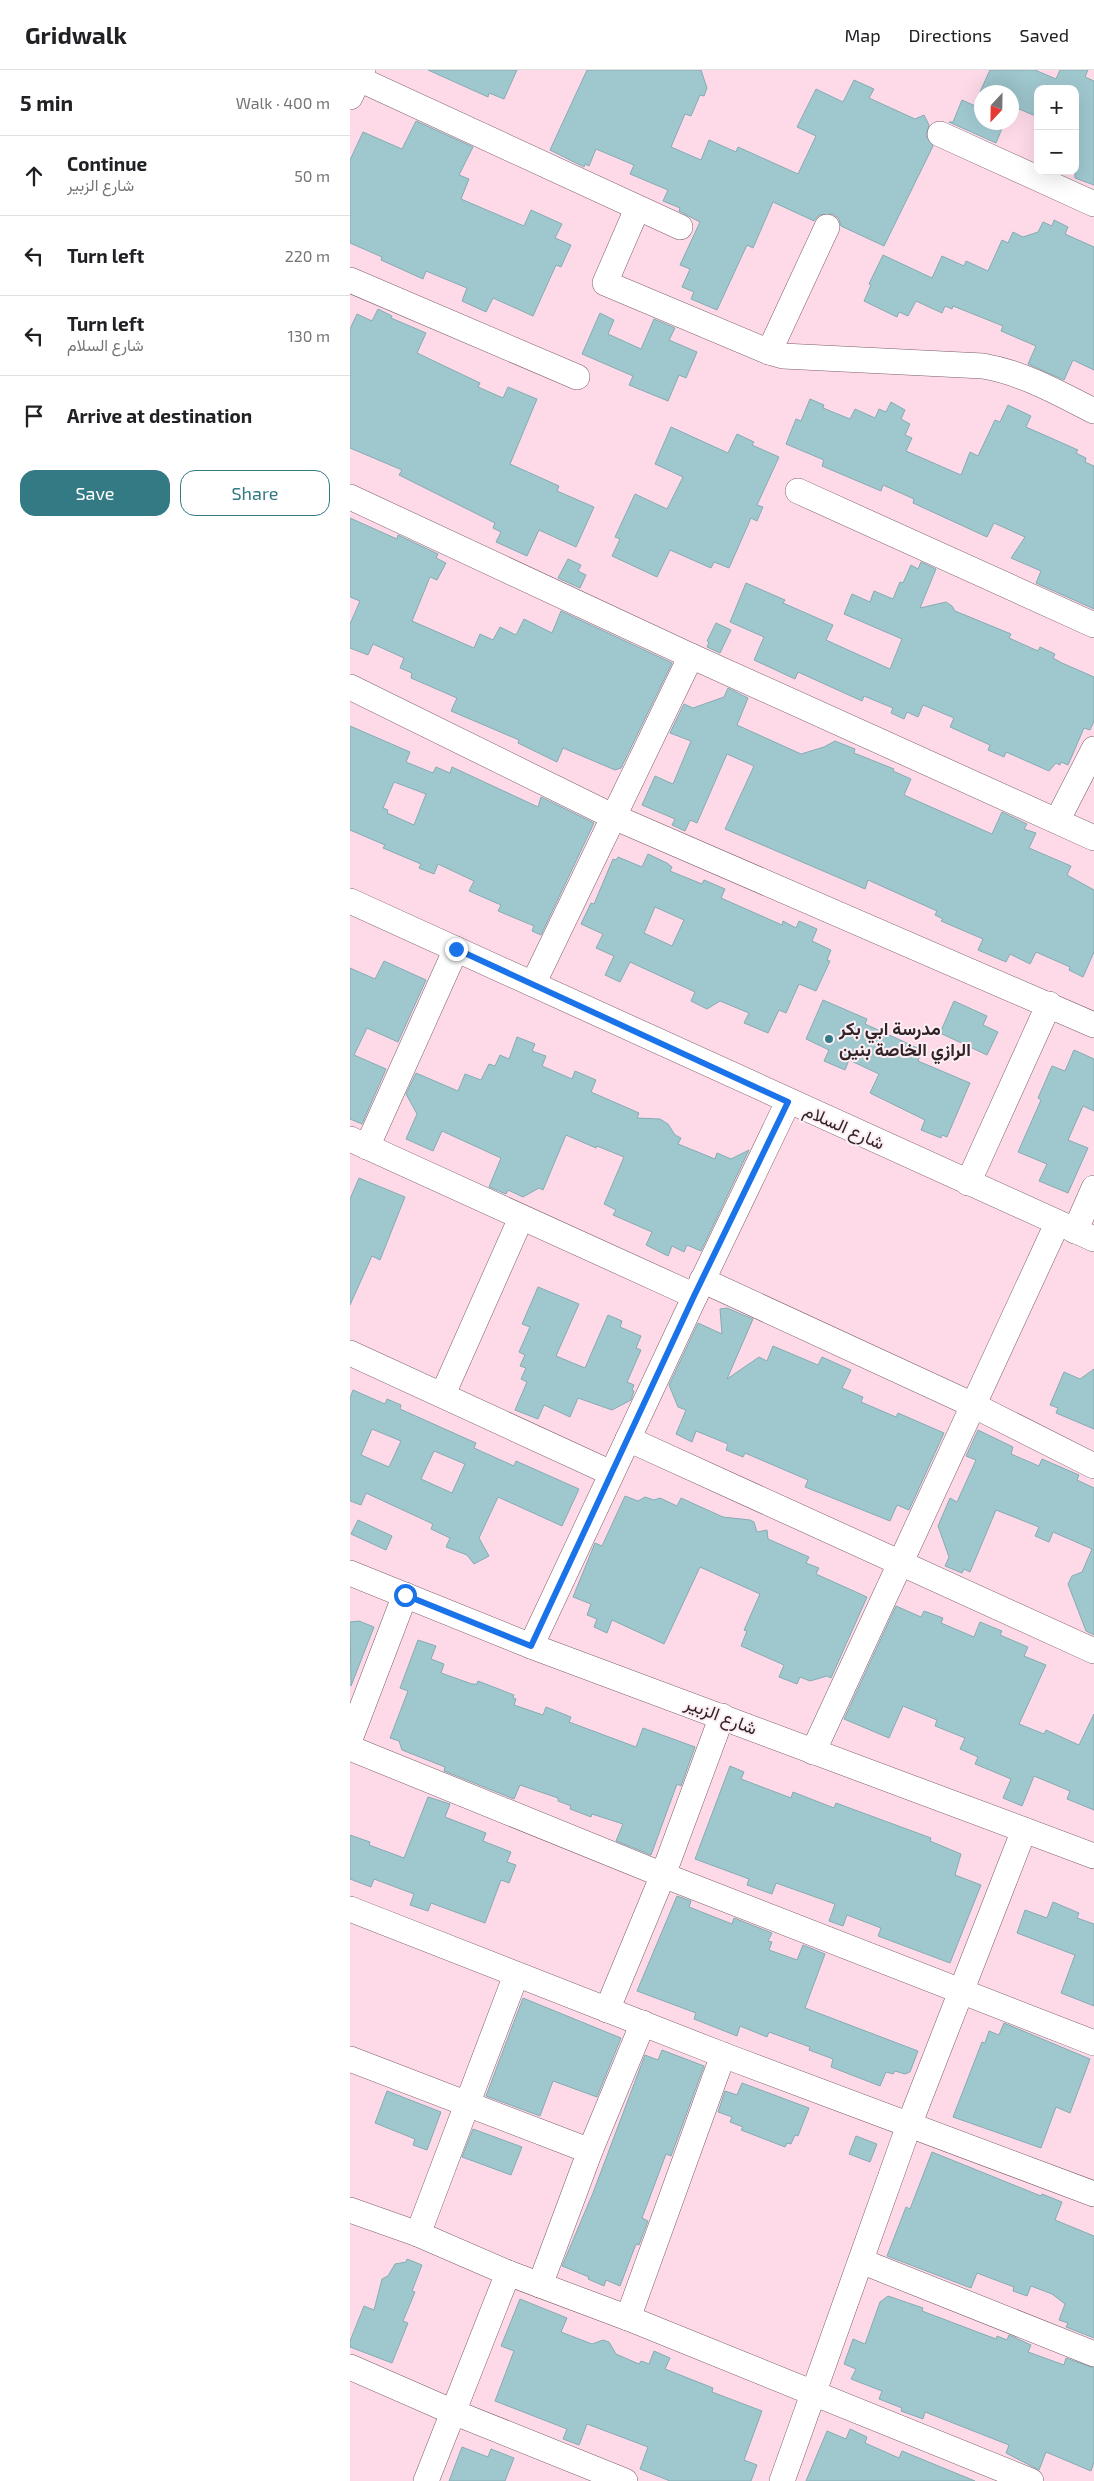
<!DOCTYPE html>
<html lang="en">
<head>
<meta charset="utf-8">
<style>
	body { margin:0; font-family:"Exo 2",Vazirmatn,sans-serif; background:#f2f2f2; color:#202124 }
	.controls { position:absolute; right:15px; top:15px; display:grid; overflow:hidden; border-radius:10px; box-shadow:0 5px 20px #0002 }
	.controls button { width:45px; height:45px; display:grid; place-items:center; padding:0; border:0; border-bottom:1px solid #e0e0e0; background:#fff; color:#202124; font:25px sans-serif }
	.compass { position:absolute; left:624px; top:15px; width:45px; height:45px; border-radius:50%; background:#fff; box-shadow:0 5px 20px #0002; rotate:202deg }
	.stop { position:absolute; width:15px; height:15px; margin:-11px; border:4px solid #1a73e8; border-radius:50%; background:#fff }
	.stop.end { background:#1a73e8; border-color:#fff; box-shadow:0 1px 5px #0008 }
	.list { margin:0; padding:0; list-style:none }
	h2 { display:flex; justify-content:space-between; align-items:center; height:65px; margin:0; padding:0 20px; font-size:21px }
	h2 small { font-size:16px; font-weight:400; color:#757577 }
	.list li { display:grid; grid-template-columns:32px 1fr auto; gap:15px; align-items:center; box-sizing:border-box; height:80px; padding:0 20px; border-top:1px solid #e0e0e0 }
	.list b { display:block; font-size:19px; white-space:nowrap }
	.list p { margin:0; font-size:16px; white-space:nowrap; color:#757577 }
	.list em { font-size:16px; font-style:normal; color:#757577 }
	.actions { display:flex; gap:10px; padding:15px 20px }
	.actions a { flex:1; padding:11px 0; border:1px solid #337a85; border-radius:15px; text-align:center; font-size:18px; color:#337a85 }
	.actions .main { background:#337a85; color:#fff }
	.icon { flex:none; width:28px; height:28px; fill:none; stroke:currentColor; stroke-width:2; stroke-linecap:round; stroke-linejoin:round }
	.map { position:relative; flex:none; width:744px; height:2411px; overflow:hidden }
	header { display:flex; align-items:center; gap:30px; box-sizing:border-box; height:70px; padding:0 25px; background:#fff; border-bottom:1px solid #e0e0e0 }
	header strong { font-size:24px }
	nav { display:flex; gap:28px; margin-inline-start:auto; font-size:18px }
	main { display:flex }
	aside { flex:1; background:#fff }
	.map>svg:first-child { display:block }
	.building { fill:#9fc7ce; stroke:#85acb3; fill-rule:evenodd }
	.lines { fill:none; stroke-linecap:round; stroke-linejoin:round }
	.minor-casing { stroke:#7c5e6a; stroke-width:26 }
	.minor { stroke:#fff; stroke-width:25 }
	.route { stroke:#1a73e8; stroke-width:6 }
	.poi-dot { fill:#337a85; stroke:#fdeef4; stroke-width:2 }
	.labels { text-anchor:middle; stroke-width:4; stroke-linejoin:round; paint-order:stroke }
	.poi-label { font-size:18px; font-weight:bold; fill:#312429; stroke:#fdeef4; text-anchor:start }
	.street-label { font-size:18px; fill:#312429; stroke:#fdeef4 }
</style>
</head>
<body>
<header>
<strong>Gridwalk</strong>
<nav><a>Map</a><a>Directions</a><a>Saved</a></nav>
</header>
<main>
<aside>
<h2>5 min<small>Walk · 400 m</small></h2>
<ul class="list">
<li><svg class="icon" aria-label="ahead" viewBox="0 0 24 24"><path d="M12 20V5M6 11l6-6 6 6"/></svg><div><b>Continue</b><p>شارع الزبير</p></div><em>50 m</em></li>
<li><svg class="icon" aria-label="left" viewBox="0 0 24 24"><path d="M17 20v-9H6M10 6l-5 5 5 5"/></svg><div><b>Turn left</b></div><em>220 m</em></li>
<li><svg class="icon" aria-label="left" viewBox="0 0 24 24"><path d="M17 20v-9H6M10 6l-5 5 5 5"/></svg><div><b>Turn left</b><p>شارع السلام</p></div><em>130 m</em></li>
<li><svg class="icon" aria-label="arrive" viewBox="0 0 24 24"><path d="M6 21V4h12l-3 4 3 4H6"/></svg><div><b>Arrive at destination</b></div></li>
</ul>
<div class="actions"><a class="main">Save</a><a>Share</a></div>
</aside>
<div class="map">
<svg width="744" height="2411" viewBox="0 0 744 2411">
	<rect width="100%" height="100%" fill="#fedae8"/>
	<g class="building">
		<polygon points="78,0 167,0 154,29 139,23 138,27"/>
		<polygon points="237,0 351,0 357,18 354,26 350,25 341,46 335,44 321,77 351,90 359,70 386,82 388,77 448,104 466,66 447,57 466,19 493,32 504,10 524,19 519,28 565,49 574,45 579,55 576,66 583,76 534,176 491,156 489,149 483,144 469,145 464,151 423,132 403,178 397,175 367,240 341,229 344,222 332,217 340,199 330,195 350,152 329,141 330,138 313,131 318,120 280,104 284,95 246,79 239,96 235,94 234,97 200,80"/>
		<polygon points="640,0 685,0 706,9 710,0 738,0 735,7 744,11 744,115 725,108 725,19 688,19 688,47 662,36 662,22 630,22"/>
		<polygon points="612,30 632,39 632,52 644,52 653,56 646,73 599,52 603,52"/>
		<polygon points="66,51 123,77 109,105 119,109 111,129 174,156 181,140 212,154 205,168 221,175 211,197 206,195 183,246 143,228 136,242 112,231 117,218 76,201 73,209 31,190 32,187 0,173 0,90 13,62 52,79"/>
		<polygon points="704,150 718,157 715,164 744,177 744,300 723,290 714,310 678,294 686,276 651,261 653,256 603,236 602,239 595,236 592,243 566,231 558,246 549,242 547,247 514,231 521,215 519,214 533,185 582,208 592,186 614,196 616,191 638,201 652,170 658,173 663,162 673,167 688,162 693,152 702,156"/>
		<polygon points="28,239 42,246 41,248 76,263 67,283 130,313 128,317 153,328 158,317 187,329 160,394 209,416 207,421 244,437 226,477 189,460 177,486 146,472 151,462 143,458 145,453 49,405 52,400 0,378 0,259 7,244 22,251"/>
		<polygon points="250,243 264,250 258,264 291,279 304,249 325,258 319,270 347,282 336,308 329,305 318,331 279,315 283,306 232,284"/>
		<polygon points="460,329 474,335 473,338 500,349 505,339 525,348 529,339 536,342 541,332 555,340 551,349 560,354 555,365 562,368 556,381 611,405 620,382 628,386 645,350 650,352 658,335 681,346 676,357 728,380 726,383 736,388 735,392 744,396 744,539 686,513 691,501 661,488 675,467 644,453 637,467 563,433 564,429 533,415 531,421 472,396 474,390 436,374 446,349 451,351"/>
		<polygon points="321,357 378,383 387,364 404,372 402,375 429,387 407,435 413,437 407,451 401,448 379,498 364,492 361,498 320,480 307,507 262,486 270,469 265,467 285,424 317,439 333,407 305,394"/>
		<polygon points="0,448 47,469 48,465 88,484 86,488 96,493 87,510 80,507 62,551 124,578 130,564 143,570 150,557 166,565 174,549 202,563 211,541 322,593 271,698 265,700 213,678 207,692 168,673 169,670 101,641 107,628 61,608 62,603 50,598 54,588 23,574 18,585 0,578 0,554 10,531 0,527"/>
		<polygon points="218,489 231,495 228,501 236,505 230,518 208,508"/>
		<polygon points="571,492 586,499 570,538 596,532 602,536 605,541 661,564 659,568 688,581 690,577 705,584 703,588 712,593 744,607 744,651 740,660 734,658 718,695 711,692 710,695 706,693 699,701 656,682 654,687 638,680 640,675 600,657 604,648 573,635 568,647 557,642 554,649 541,643 543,638 514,626 512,631 448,602 445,609 404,590 414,567 380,552 396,513 435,530 433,533 483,555 476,570 540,599 552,569 494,544 502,524 520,532 524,521 543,529 550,512 553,513 561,495 568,499"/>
		<polygon points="366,553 381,560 370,583 357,577 359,572 357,571"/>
		<polygon points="378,618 398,628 387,655 451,684 474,677 485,671 505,679 504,683 544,699 543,701 561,709 554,725 642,764 652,742 677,754 674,759 686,763 679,778 721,796 717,805 744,820 744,882 733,907 719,900 720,897 686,882 680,894 660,884 656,892 628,880 633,869 591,851 593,849 585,845 587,841 518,810 515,819 375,759 404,696 377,684 347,753 340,750 335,761 322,755 325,749 292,735 305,706 323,714 341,671 320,663 334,634 343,638 374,627"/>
		<path d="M0,656L60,682L56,692L83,703L86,697L100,703L102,697L188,737L191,727L244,753L191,865L182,861L184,856L148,841L151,835L119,821L124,811L88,794L84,804L69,798L71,794L33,778L35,775L0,760ZM44,712L76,724L64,755L37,743L38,740L33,738Z"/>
		<path d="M298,784L317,793L322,797L320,801L352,814L354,810L375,819L371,828L432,855L433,851L446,858L449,851L467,859L462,871L481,880L477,890L480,891L466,921L449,914L436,943L429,940L418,963L394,953L399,943L370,931L357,939L341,931L345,922L280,892L270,912L255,905L264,886L246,878L253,864L231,854L241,833L244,834L263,789L266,790L268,787L292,797ZM305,837L334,850L322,876L294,863Z"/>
		<polygon points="34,891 76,910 48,972 17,958 4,985 36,999 12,1054 0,1049 0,898 25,909"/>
		<polygon points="473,930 517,949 515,954 572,980 568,991 620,1013 597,1067 592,1065 591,1068 571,1060 575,1050 520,1023 529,1004 499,990 495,1000 474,991 479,980 456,969"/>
		<polygon points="604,931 637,946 633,955 648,962 637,985 590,963"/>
		<polygon points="167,967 185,974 182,981 196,986 192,996 222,1009 225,1001 246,1010 241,1022 289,1043 287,1048 310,1049 318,1054 325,1065 331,1068 328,1074 365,1089 367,1083 381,1089 399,1080 351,1181 337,1175 334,1182 322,1176 318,1186 296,1175 302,1162 263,1145 266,1140 254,1134 274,1087 247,1076 246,1078 216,1065 193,1120 189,1118 173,1127 158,1120 156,1124 139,1117 151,1088 92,1061 83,1081 56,1069 67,1044 56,1024 66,1003 108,1021 115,1004 131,1010 139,994 145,996 150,985 159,989"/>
		<polygon points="724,980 744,989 744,1041 733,1036 718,1070 738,1078 718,1123 689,1111 697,1094 668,1082 691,1030 688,1028 702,996 715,1001"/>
		<polygon points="9,1108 55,1127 30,1190 22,1186 0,1235 0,1129"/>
		<polygon points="188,1217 229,1234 206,1286 235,1298 258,1245 272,1251 270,1257 291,1266 286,1278 291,1280 277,1312 284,1315 282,1320 284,1321 281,1330 262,1340 228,1328 220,1347 194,1335 188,1349 165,1340 177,1312 171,1309 176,1298 170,1296 175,1285 169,1282 180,1257 172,1254"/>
		<polygon points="377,1238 403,1249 377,1309 409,1287 417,1291 423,1276 468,1295 472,1287 501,1300 492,1318 513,1327 511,1332 546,1347 548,1343 594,1363 559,1440 547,1435 540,1451 455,1417 458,1410 395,1383 393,1387 376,1380 378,1374 346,1361 342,1372 326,1364 336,1340 328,1337 319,1315 348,1253 372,1264 370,1239"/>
		<polygon points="744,1299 744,1359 706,1343 708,1338 700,1335 714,1302 730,1309"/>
		<path d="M3,1320L35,1334L37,1329L51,1335L50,1339L126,1373L124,1378L164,1396L166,1391L229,1419L212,1456L148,1427L129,1468L139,1486L124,1494L117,1485L96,1477L100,1468L81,1459L83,1454L16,1423L11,1435L0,1431V1328ZM22,1359L51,1371L39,1397L11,1385ZM84,1381L115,1394L102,1423L71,1409Z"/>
		<polygon points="628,1360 663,1377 661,1384 689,1396 692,1389 729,1405 727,1410 744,1418 744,1565 736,1561 718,1514 722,1506 732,1502 742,1479 703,1462 699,1472 685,1466 689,1457 646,1440 620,1502 614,1499 612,1503 595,1496 599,1487 588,1456 600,1428 607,1432 626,1390 616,1386"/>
		<polygon points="275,1426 288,1431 295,1427 304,1430 310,1428 327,1436 331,1428 373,1447 400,1450 404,1452 407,1462 417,1460 418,1469 459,1487 456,1493 469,1498 466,1504 517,1527 481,1608 477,1606 460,1611 450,1607 447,1614 429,1607 434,1595 391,1576 397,1561 394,1560 410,1524 350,1497 314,1574 262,1550 257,1563 244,1557 247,1549 237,1545 241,1534 223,1527 245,1473 252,1476"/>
		<polygon points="8,1450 42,1466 36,1480 1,1464"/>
		<polygon points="546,1536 571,1547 574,1541 593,1548 591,1553 624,1567 630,1552 652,1561 650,1565 678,1577 674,1586 696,1595 669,1654 694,1664 696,1660 729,1675 744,1644 744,1740 717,1729 720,1721 684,1706 672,1736 653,1728 661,1709 625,1694 628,1687 610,1679 615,1668 585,1656 587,1650 553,1636 539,1668 494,1649"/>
		<polygon points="9,1551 24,1557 1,1616 0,1552"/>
		<polygon points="68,1570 86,1576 81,1589 94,1594 91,1603 122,1614 127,1614 128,1611 164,1625 163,1628 166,1629 164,1635 193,1645 196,1637 221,1647 219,1652 286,1677 293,1658 345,1677 331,1716 327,1714 301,1785 266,1771 273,1754 242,1744 241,1747 220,1739 221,1736 208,1731 208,1728 170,1715 164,1729 94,1701 95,1697 52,1680 49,1671 40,1668 58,1621 50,1618"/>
		<polygon points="380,1696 394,1702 391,1709 441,1728 443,1722 484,1738 486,1733 581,1768 580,1771 611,1784 605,1805 631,1815 600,1893 528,1866 531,1858 497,1845 493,1856 479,1851 485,1834 426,1813 422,1824 397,1815 399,1809 345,1789"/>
		<polygon points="78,1727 100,1734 95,1747 136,1763 133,1771 161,1782 157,1792 166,1795 159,1813 151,1810 135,1853 81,1833 78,1841 60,1835 64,1824 24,1809 21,1817 0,1809 0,1765 20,1772 19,1775 54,1788"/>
		<polygon points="327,1826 341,1831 339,1837 382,1854 384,1848 422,1863 418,1871 422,1872 419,1880 447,1890 453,1875 475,1884 455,1938 568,1981 560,2002 555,2004 545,2001 543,2004 536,2002 530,2016 481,1997 483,1989 459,1980 460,1977 419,1962 417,1967 390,1956 387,1966 344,1949 346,1943 287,1921"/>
		<polygon points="703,1832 729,1843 727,1848 744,1854 744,1936 711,1923 725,1885 667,1863 675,1840 697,1848"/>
		<polygon points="173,1928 271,1968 247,2027 203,2011 190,2046 136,2026"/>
		<polygon points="654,1953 740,1989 720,2043 706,2037 691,2078 603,2047 632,1972 635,1973 639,1961 649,1965"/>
		<polygon points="312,1980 354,1996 321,2086 316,2084 292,2148 298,2151 289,2175 286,2174 270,2216 256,2210 254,2216 238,2209 239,2207 212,2196 243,2123 295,1985 308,1990"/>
		<polygon points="392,2013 459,2038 448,2066 445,2065 441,2074 437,2073 435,2077 391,2060 393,2057 380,2052 382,2047 368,2042 375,2021 387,2025"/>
		<polygon points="37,2021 91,2042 77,2080 63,2075 65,2069 25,2053"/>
		<polygon points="123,2059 172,2077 161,2105 112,2087"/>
		<polygon points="506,2066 527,2074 520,2092 499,2084"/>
		<polygon points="582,2082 691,2126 692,2124 712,2132 705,2150 744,2166 744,2268 716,2257 718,2253 709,2250 715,2234 702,2224 681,2216 677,2226 663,2221 664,2217 627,2203 621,2218 537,2186 556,2137 560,2139"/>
		<polygon points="57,2189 72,2195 62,2221 65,2222 53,2251 58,2253 42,2293 0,2277 0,2271 14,2236 24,2240 32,2209 38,2206 45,2194 56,2192"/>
		<polygon points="538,2226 573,2238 572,2241 646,2269 647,2266 657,2270 659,2265 681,2275 678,2282 714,2295 716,2288 744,2298 744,2392 741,2401 696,2382 689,2400 656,2383 659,2375 575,2342 573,2349 551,2341 552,2338 529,2329 532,2321 501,2309 506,2299 494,2294 503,2269 515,2274 530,2232"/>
		<polygon points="170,2229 217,2248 211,2262 242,2274 253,2270 259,2272 266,2284 289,2294 291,2291 299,2294 304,2281 320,2288 315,2299 363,2318 362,2322 412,2341 394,2390 407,2395 401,2411 320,2411 290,2399 298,2377 237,2354 229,2375 213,2369 217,2359 145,2331 164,2281 151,2276"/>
		<polygon points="500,2359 517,2367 515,2373 549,2388 552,2381 625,2411 456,2411 477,2361 496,2369"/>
		<polygon points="112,2377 138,2387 141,2379 164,2388 155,2411 99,2411"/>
	</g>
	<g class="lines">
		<g class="minor-casing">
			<g id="minor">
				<polyline points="9,9 330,157"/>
				<polyline points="0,27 13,0"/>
				<polyline points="590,64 744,134"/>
				<polyline points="287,139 255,213 419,282 477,157"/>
				<polyline points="0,210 227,307"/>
				<path d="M419,282L433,286L633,296C674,303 708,323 744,341"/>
				<polyline points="448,421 744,555"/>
				<polyline points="0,427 341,586 744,768"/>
				<polyline points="0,617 264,747 744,955"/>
				<polyline points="707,751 744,679"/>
				<polyline points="0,831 744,1169"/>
				<polyline points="183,914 341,586"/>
				<polyline points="0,1069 345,1226"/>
				<polyline points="17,1077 106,879"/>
				<polyline points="618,1113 699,934"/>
				<polyline points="725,1161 744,1118"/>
				<polyline points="352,1210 623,1335 744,1396"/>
				<polyline points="0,1283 261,1403"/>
				<polyline points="93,1324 171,1148"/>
				<polyline points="278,1369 744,1581"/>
				<polyline points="0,1503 181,1576 744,1786"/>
				<polyline points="181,1576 345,1226 438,1032"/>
				<polyline points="0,1669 55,1525"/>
				<polyline points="0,1678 313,1805 744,1973"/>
				<polyline points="463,1682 707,1154"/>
				<polyline points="0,1839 373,1985 744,2124"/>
				<polyline points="257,1940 313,1805 372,1646"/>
				<polyline points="0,1989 240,2081"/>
				<polyline points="0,2140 68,2164 158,2203 278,2248 681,2411"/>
				<polyline points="68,2164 166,1905"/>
				<polyline points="511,2191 744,2284"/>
				<polyline points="190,2215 240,2081 293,1953"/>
				<polyline points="278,2248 373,1985"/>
				<polyline points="0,2297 103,2342 275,2411"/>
				<polyline points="76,2411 158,2203"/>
				<polyline points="432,2411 559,2055 674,1760"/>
			</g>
		</g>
		<use href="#minor" class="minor"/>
	</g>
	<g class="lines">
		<polyline class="route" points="55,1525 181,1576 344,1226 438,1032 106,879"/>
	</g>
	<circle class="poi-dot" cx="479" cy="969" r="5"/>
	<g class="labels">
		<g class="poi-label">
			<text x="489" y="965">مدرسة ابي بكر<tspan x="489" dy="21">الرازي الخاصة بنين</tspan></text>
		</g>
		<g class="street-label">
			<text transform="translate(494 1057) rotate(24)" y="6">شارع السلام</text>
			<text transform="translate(371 1646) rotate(21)" y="6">شارع الزبير</text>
		</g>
	</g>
</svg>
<div class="controls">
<button>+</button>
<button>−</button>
</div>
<svg class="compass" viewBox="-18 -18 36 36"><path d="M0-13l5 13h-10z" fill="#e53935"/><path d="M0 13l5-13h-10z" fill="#757577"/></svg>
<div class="stop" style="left:55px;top:1525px"></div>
<div class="stop end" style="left:106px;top:879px"></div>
</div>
</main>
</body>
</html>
